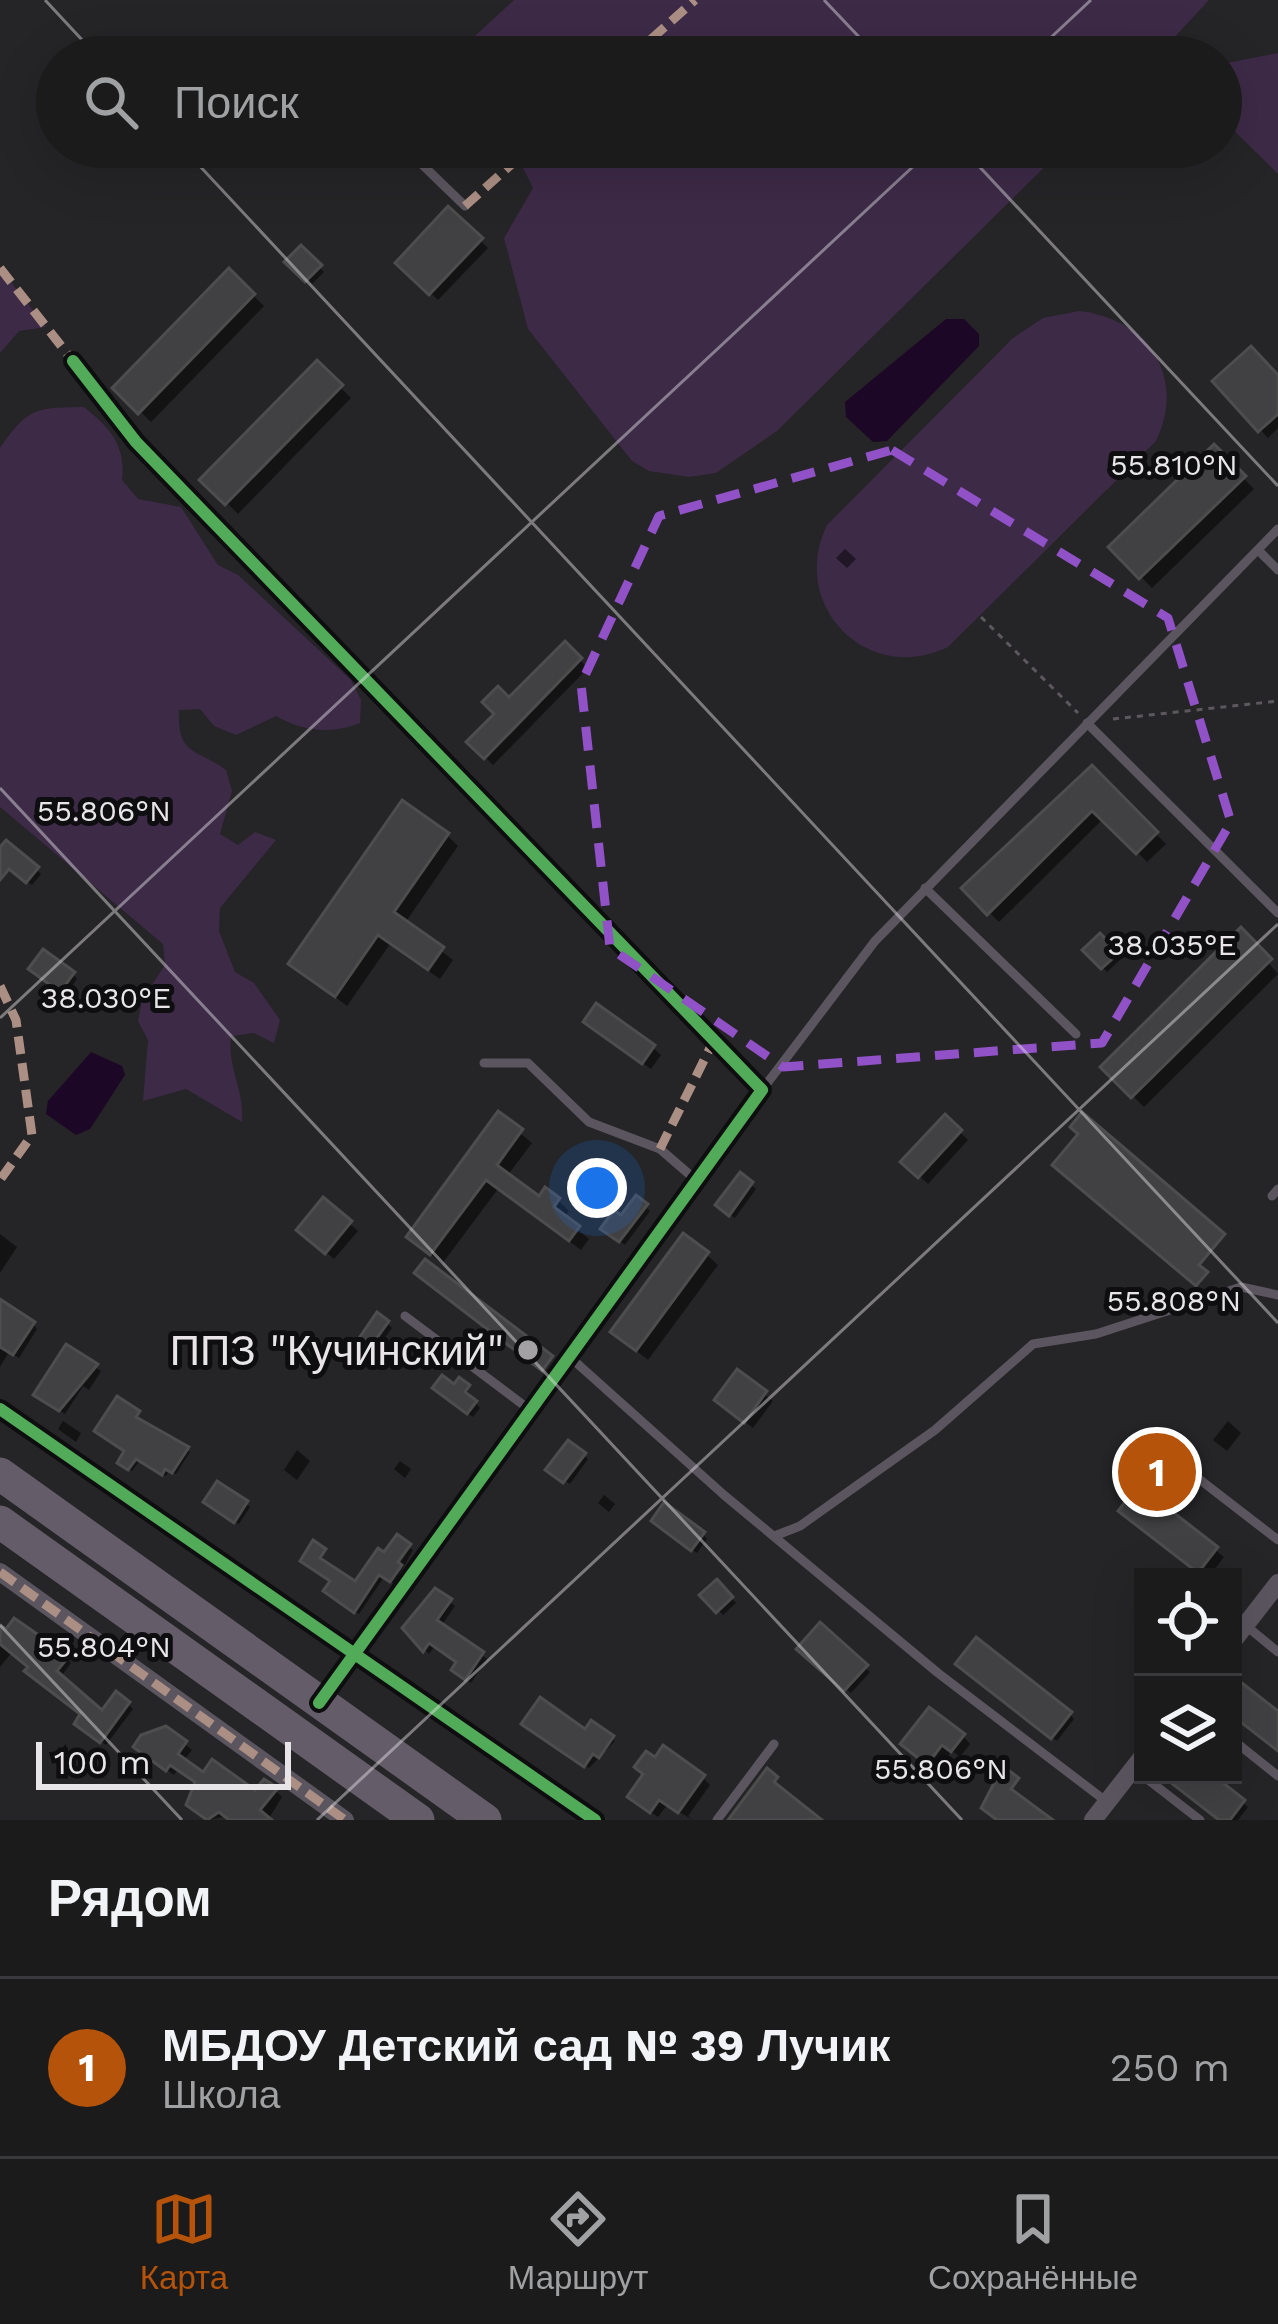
<!DOCTYPE html>
<html lang="ru">
<head>
<meta charset="utf-8">
<style>
	body { margin:0; font-family:"Work Sans",sans-serif; background:#252425; color:#f1f3f6 }
	.controls { position:absolute; right:36px; bottom:36px; display:grid; overflow:hidden; border-radius:0px; box-shadow:0 12px 48px #0002 }
	.controls button { width:108px; height:108px; display:grid; place-items:center; padding:0; border:0; border-bottom:3px solid #3a393b; background:#1c1b1c; color:#f1f3f6; font:60px sans-serif }
	.scale { position:absolute; left:36px; bottom:30px; width:255px; box-sizing:border-box; padding-left:12px; border:6px solid #e7e5e8; border-top:0; font-size:33px; line-height:42px; white-space:nowrap; color:#e7e5e8; -webkit-text-stroke:9px #0e0d0f; paint-order:stroke }
	.you { position:absolute; left:597px; top:1188px; width:42px; height:42px; margin:-30px; border:9px solid #fff; border-radius:50%; background:#1a73e8; box-shadow:0 0 0 18px #1a73e833 }
	.badge { display:grid; place-items:center; width:78px; height:78px; border-radius:50%; background:#b45309; color:#fff; font-size:39px; font-weight:700 }
	.pin { position:absolute; translate:-50% -50%; border:6px solid #fff; box-shadow:0 3px 12px #0006 }
	.list { margin:0; padding:0; list-style:none }
	h2 { display:flex; justify-content:space-between; align-items:center; height:156px; margin:0; padding:0 48px; font-size:51px }
	h2 small { font-size:39px; font-weight:400; color:#a0a1a3 }
	.list li { display:grid; grid-template-columns:78px 1fr auto; gap:36px; align-items:center; box-sizing:border-box; height:180px; padding:0 48px; border-top:3px solid #3a393b }
	.list b { display:block; font-size:45px; white-space:nowrap }
	.list p { margin:0; font-size:39px; white-space:nowrap; color:#a0a1a3 }
	.list em { font-size:39px; font-style:normal; color:#a0a1a3 }
	.icon { flex:none; width:66px; height:66px; fill:none; stroke:currentColor; stroke-width:2; stroke-linecap:round; stroke-linejoin:round }
	.map { position:relative; flex:none; width:1278px; height:1820px; overflow:hidden }
	.search { position:absolute; background:#1c1b1c; box-shadow:0 12px 48px #0002; left:36px; right:36px; top:36px; height:132px; display:flex; align-items:center; gap:30px; box-sizing:border-box; padding:0 42px; border-radius:66px; color:#a0a1a3; font-size:45px }
	.sheet { height:336px; background:#1c1b1c }
	nav { display:flex; justify-content:space-around; align-items:center; box-sizing:border-box; height:168px; border-top:3px solid #3a393b; background:#1c1b1c; font-size:33px; color:#a0a1a3 }
	nav a { display:grid; justify-items:center; gap:6px }
	nav .on { color:#b45309 }
	.map>svg:first-child { display:block }
	.green { fill:#3d2a47 }
	.water { fill:#1d0726 }
	.shadow { fill:#0007 }
	.building { fill:#414042; stroke:#4e4d4e; stroke-width:3 }
	.lines { fill:none; stroke-linecap:round; stroke-linejoin:round }
	.path { stroke:#5c585e; stroke-width:3; stroke-dasharray:6 6; stroke-linecap:butt }
	.service { stroke:#5b555f; stroke-width:9 }
	.minor { stroke:#5b555f; stroke-width:18 }
	.trunk { stroke:#645c69; stroke-width:33 }
	.quiet { stroke:#ac8f84; stroke-width:9; stroke-dasharray:18 9; stroke-linecap:butt }
	.cycleway-casing { stroke:#0e0d0f; stroke-width:20 }
	.cycleway { stroke:#51ab58; stroke-width:12 }
	.marked { fill:none; stroke:#9151c7; stroke-width:9; stroke-dasharray:24 15; stroke-linejoin:round }
	.ticks { fill:none; stroke:#e7e5e8; stroke-width:3; stroke-opacity:0.45 }
	.poi-dot { fill:#a3a1a4; stroke:#0e0d0f; stroke-width:4.5 }
	.labels { text-anchor:middle; stroke-width:10; stroke-linejoin:round; paint-order:stroke }
	.poi-label { font-size:42px; fill:#e7e5e8; stroke:#0e0d0f; text-anchor:end }
	.ticks-label { font-size:30px; text-anchor:middle; fill:#e7e5e8; stroke:#0e0d0f; stroke-width:10; stroke-linejoin:round; paint-order:stroke }
</style>
</head>
<body>
<div class="map">
<svg width="1278" height="1820" viewBox="0 0 1278 1820">
	<rect width="100%" height="100%" fill="#252426"/>
	<g class="green">
		<polygon points="514,0 1209,0 1156,57 452,57"/>
		<polygon points="1278,53 1278,174 1221,118 1221,64"/>
		<polygon points="430,147 1065,147 777,431 716,473 689,477 649,471 632,461 528,329 504,238 533,188 518,158 502,155 464,168"/>
		<polygon points="0,268 46,327 19,331 0,353"/>
		<path d="M1079,311C1147,318 1187,377 1156,441L948,647C867,686 788,605 827,525L1013,338L1043,318Z"/>
		<path d="M84,407C110,428 126,445 122,480L138,499L181,507L218,565L238,575L351,680L361,700L360,723C332,735 302,731 276,716L236,735L214,726L200,709L179,710C177,756 196,748 226,770L232,791L220,834L238,845L255,832L276,840L220,908L219,931L235,972L254,983L280,1020L274,1043L254,1033L231,1036C227,1068 245,1091 242,1122L186,1089L143,1101L148,1040L138,1021L142,1000L165,965L163,944L0,807V448C29,407 35,408 84,407Z"/>
	</g>
	<g class="water">
		<polygon points="946,319 964,319 979,334 979,346 887,441 873,442 846,417 845,402"/>
		<polygon points="91,1052 122,1066 125,1075 90,1129 76,1135 46,1114 48,1101"/>
	</g>
	<g class="shadow">
		<polygon points="449,210 488,248 438,300 399,262"/>
		<polygon points="301,249 324,272 312,284 289,262"/>
		<polygon points="229,272 264,306 151,422 116,388"/>
		<polygon points="317,364 351,398 238,514 204,480"/>
		<polygon points="1278,379 1278,428 1268,438 1216,381"/>
		<polygon points="1214,448 1254,489 1152,588 1112,547"/>
		<polygon points="845,549 856,559 847,568 836,558"/>
		<polygon points="565,645 588,668 493,765 470,742"/>
		<polygon points="1092,769 1166,844 1147,862 1104,818 999,922 965,888"/>
		<polygon points="447,835 458,846 405,923 453,960 440,979 390,944 347,1006 292,964"/>
		<polygon points="7,844 41,874 32,885 0,863 0,850"/>
		<polygon points="1241,931 1278,974 1144,1107 1104,1067"/>
		<polygon points="1100,937 1121,959 1107,972 1087,950"/>
		<polygon points="37,973 73,974 77,979 66,994"/>
		<polygon points="595,1029 653,1048 661,1055 651,1069"/>
		<polygon points="499,1116 532,1143 507,1176 540,1200 558,1200 569,1211 564,1218 589,1239 581,1250 498,1189 442,1264 410,1237"/>
		<polygon points="1082,1117 1224,1237 1198,1268 1207,1275 1199,1285 1056,1165 1082,1134"/>
		<polygon points="945,1118 968,1140 928,1184 905,1162"/>
		<polygon points="740,1176 756,1189 735,1218 723,1210"/>
		<polygon points="636,1199 650,1211 625,1245 609,1233"/>
		<polygon points="324,1201 358,1231 334,1259 308,1237"/>
		<polygon points="0,1234 17,1247 0,1273"/>
		<polygon points="707,1255 718,1265 648,1360 625,1342"/>
		<polygon points="387,1323 392,1328 374,1352 365,1345"/>
		<polygon points="33,1324 37,1329 19,1358 9,1352 0,1367 0,1331"/>
		<polygon points="67,1348 101,1371 89,1390 83,1386 65,1414 42,1399"/>
		<polygon points="738,1373 773,1401 753,1428 726,1408"/>
		<polygon points="460,1381 480,1408 473,1417 440,1393"/>
		<polygon points="138,1413 138,1421 190,1452 176,1474 169,1470 166,1476 140,1460 132,1471 123,1465 128,1451 101,1433"/>
		<polygon points="63,1421 81,1433 76,1442 58,1429"/>
		<polygon points="1228,1421 1241,1433 1227,1451 1213,1440"/>
		<polygon points="297,1450 310,1461 297,1480 284,1470"/>
		<polygon points="584,1455 588,1459 570,1484 549,1470"/>
		<polygon points="400,1461 411,1469 405,1478 394,1469"/>
		<polygon points="1139,1489 1224,1557 1209,1577 1130,1519"/>
		<polygon points="604,1495 615,1504 609,1512 598,1503"/>
		<polygon points="246,1504 250,1507 239,1524 210,1506"/>
		<polygon points="659,1526 703,1534 707,1539 697,1553"/>
		<polygon points="409,1547 413,1550 394,1584 384,1577 359,1614 330,1595 333,1581 307,1564 324,1551 322,1563 356,1585 385,1556"/>
		<polygon points="717,1583 736,1603 723,1615 704,1595"/>
		<polygon points="450,1602 455,1606 441,1626 487,1659 471,1683 459,1674 459,1663 435,1646 429,1654 406,1628"/>
		<polygon points="820,1626 870,1672 851,1693 800,1649"/>
		<polygon points="0,1629 67,1659 71,1663 60,1678 102,1715 128,1704 133,1709 106,1745 82,1728 84,1715 12,1652 0,1667"/>
		<polygon points="963,1669 1070,1714 1074,1719 1057,1741"/>
		<polygon points="592,1724 615,1741 589,1768 528,1726 586,1734"/>
		<polygon points="166,1729 192,1750 183,1761 203,1776 255,1794 265,1783 276,1791 282,1797 268,1820 227,1816 209,1820 196,1810 198,1783 178,1769 174,1775 143,1753"/>
		<polygon points="963,1736 970,1744 960,1757 952,1751 937,1770 912,1752"/>
		<polygon points="1164,1775 1208,1775 1248,1807 1238,1820 1222,1820"/>
		<polygon points="703,1778 710,1785 688,1816 693,1820 667,1805 658,1817 638,1803"/>
	</g>
	<g class="building">
		<polygon points="448,206 483,238 429,295 395,263"/>
		<polygon points="301,245 322,265 305,282 284,262"/>
		<polygon points="229,268 255,294 138,414 112,388"/>
		<polygon points="1251,346 1278,375 1278,414 1258,432 1212,381"/>
		<polygon points="317,360 343,385 225,505 199,480"/>
		<polygon points="1214,444 1246,476 1139,579 1108,547"/>
		<polygon points="565,641 582,658 484,759 466,742 494,714 482,702 498,686 509,697"/>
		<polygon points="1092,765 1158,832 1136,854 1092,811 987,915 961,888"/>
		<polygon points="402,800 449,833 394,912 444,947 428,970 378,935 335,997 288,964"/>
		<polygon points="6,840 39,867 26,883 9,869 0,880 0,847"/>
		<polygon points="1241,927 1272,959 1131,1098 1100,1067"/>
		<polygon points="1100,933 1119,953 1101,969 1082,950"/>
		<polygon points="43,949 75,972 60,992 28,969"/>
		<polygon points="596,1003 655,1045 642,1064 583,1022"/>
		<polygon points="498,1111 523,1129 497,1165 539,1196 545,1187 560,1198 554,1207 580,1226 569,1241 486,1180 430,1255 406,1237"/>
		<polygon points="1082,1112 1225,1234 1199,1265 1208,1272 1196,1286 1052,1165 1078,1134 1070,1127"/>
		<polygon points="945,1114 962,1130 918,1178 900,1162"/>
		<polygon points="740,1172 753,1182 729,1216 715,1205"/>
		<polygon points="636,1195 648,1204 619,1242 600,1229 614,1210 621,1215"/>
		<polygon points="323,1197 352,1221 325,1254 296,1230"/>
		<polygon points="683,1233 709,1252 636,1351 610,1332"/>
		<polygon points="425,1259 553,1356 542,1371 414,1273"/>
		<polygon points="0,1299 35,1322 13,1355 0,1347"/>
		<polygon points="377,1312 389,1321 369,1349 357,1341"/>
		<polygon points="66,1344 98,1364 59,1411 33,1395"/>
		<polygon points="737,1369 767,1391 744,1423 714,1400"/>
		<polygon points="442,1375 454,1384 459,1377 470,1385 465,1392 477,1401 467,1414 432,1388"/>
		<polygon points="117,1396 140,1411 136,1417 189,1447 172,1473 165,1469 162,1475 136,1459 128,1470 117,1463 124,1451 94,1431"/>
		<polygon points="568,1440 586,1453 563,1483 545,1470"/>
		<polygon points="217,1481 248,1501 234,1523 203,1502"/>
		<polygon points="1138,1485 1218,1547 1198,1573 1118,1511"/>
		<polygon points="664,1502 705,1532 691,1551 651,1521"/>
		<polygon points="397,1534 411,1544 398,1562 402,1565 390,1582 379,1575 354,1613 323,1591 330,1581 300,1561 313,1540 326,1549 320,1558 355,1581 378,1548 384,1552"/>
		<polygon points="717,1579 733,1597 716,1613 699,1595"/>
		<polygon points="435,1588 452,1599 437,1620 484,1652 465,1680 451,1670 456,1662 429,1643 423,1652 402,1628"/>
		<polygon points="14,1618 69,1656 57,1671 102,1710 116,1691 130,1702 100,1743 74,1724 80,1714 24,1671 28,1667 0,1644 0,1625 6,1629"/>
		<polygon points="820,1622 868,1665 844,1691 796,1649"/>
		<polygon points="976,1637 1072,1712 1051,1739 955,1664"/>
		<polygon points="1233,1676 1278,1711 1278,1751 1233,1716"/>
		<polygon points="540,1697 585,1729 591,1720 614,1736 599,1758 593,1754 584,1767 521,1724"/>
		<polygon points="929,1707 965,1734 951,1752 942,1745 927,1765 900,1744"/>
		<polygon points="166,1726 187,1741 178,1754 203,1772 212,1759 255,1790 264,1779 278,1788 260,1810 272,1820 229,1820 219,1812 207,1820 186,1805 195,1782 170,1765 166,1771 133,1747 141,1735"/>
		<polygon points="663,1745 705,1775 678,1813 659,1800 650,1813 627,1797 643,1774 634,1767 646,1751 655,1757"/>
		<polygon points="1003,1766 1019,1778 1011,1789 1053,1820 997,1820 981,1808"/>
		<polygon points="767,1768 778,1777 774,1782 822,1820 728,1820"/>
		<polygon points="1161,1775 1213,1775 1245,1800 1230,1820 1219,1820"/>
	</g>
	<g class="lines">
		<g class="path">
			<polyline points="981,617 1078,713"/>
			<polyline points="1113,719 1278,701"/>
		</g>
		<g class="service">
			<polyline points="404,147 465,206"/>
			<polyline points="1258,550 1278,570"/>
			<polyline points="1087,723 1278,913"/>
			<polyline points="925,888 1076,1034"/>
			<polyline points="484,1063 528,1063 589,1122 660,1149 697,1181"/>
			<polyline points="762,1090 875,941 1278,529"/>
			<polyline points="1272,1196 1278,1189"/>
			<polyline points="405,1316 530,1410"/>
			<polyline points="571,1358 724,1495 938,1673 1107,1802"/>
			<polyline points="1199,1479 1278,1540"/>
			<polyline points="777,1535 800,1526 935,1430 1033,1344 1096,1334 1241,1287 1278,1295"/>
			<polyline points="1233,1615 1278,1652"/>
			<polyline points="1233,1740 1278,1776"/>
			<polyline points="1133,1768 1200,1820"/>
			<polyline points="717,1820 774,1744"/>
		</g>
		<g class="minor">
			<polyline points="73,361 136,442 762,1090 319,1703"/>
			<polyline points="0,1409 595,1820"/>
			<polyline points="0,1572 345,1820"/>
			<polyline points="1233,1641 1278,1583"/>
			<polyline points="1093,1820 1143,1756"/>
		</g>
		<g class="trunk">
			<polyline points="0,1474 485,1820"/>
			<polyline points="0,1522 418,1820"/>
		</g>
		<g class="quiet">
			<polyline points="631,57 695,0"/>
			<polyline points="465,206 531,147"/>
			<polyline points="0,268 73,361"/>
			<polyline points="0,986 16,1020 32,1135 0,1180"/>
			<polyline points="660,1149 714,1040"/>
			<polyline points="0,1572 345,1820"/>
		</g>
		<g class="cycleway-casing">
			<g id="cycleway">
				<polyline points="73,361 136,442 762,1090 319,1703"/>
				<polyline points="0,1409 595,1820"/>
			</g>
		</g>
		<use href="#cycleway" class="cycleway"/>
	</g>
	<path class="marked" d="M892,450L1168,618L1231,822L1102,1043L783,1067L610,948L581,684L659,516Z"/>
	<path class="ticks" d="M45,0L98,57M824,0L878,57M1030,57L1091,0M182,147L1278,1323M961,147L1278,486M0,788L962,1820M0,1018L934,147M0,1625L182,1820M317,1820L1278,924"/>
	<circle class="poi-dot" cx="528" cy="1350" r="12"/>
	<g class="labels">
		<g class="poi-label">
			<text x="504" y="1365">ППЗ "Кучинский"</text>
		</g>
	</g>
	<g class="ticks-label">
		<text x="1174" y="475">55.810°N</text>
		<text x="104" y="821">55.806°N</text>
		<text x="1172" y="955">38.035°E</text>
		<text x="106" y="1008">38.030°E</text>
		<text x="1174" y="1311">55.808°N</text>
		<text x="104" y="1657">55.804°N</text>
		<text x="941" y="1779">55.806°N</text>
	</g>
</svg>
<div class="controls">
<button><svg class="icon" aria-label="locate" viewBox="0 0 24 24"><circle cx="12" cy="12" r="6"/><path d="M12 2v4M12 18v4M2 12h4M18 12h4"/></svg></button>
<button><svg class="icon" aria-label="layers" viewBox="0 0 24 24"><path d="M12 4l9 5-9 5-9-5zM3 14l9 5 9-5"/></svg></button>
</div>
<div class="scale">100 m</div>
<div class="you"></div>
<div class="pin badge" style="left:1157px;top:1472px">1</div>
<div class="search"><svg class="icon" aria-label="search" viewBox="0 0 24 24"><circle cx="10" cy="10" r="6"/><path d="M15 15l6 6"/></svg>Поиск</div>
</div>
<section class="sheet">
<h2>Рядом<small></small></h2>
<ul class="list">
<li><span class="badge">1</span><div><b>МБДОУ Детский сад № 39 Лучик</b><p>Школа</p></div><em>250 m</em></li>
</ul>
</section>
<nav>
<a class="on"><svg class="icon" aria-label="map" viewBox="0 0 24 24"><path d="M3 6l6-2 6 2 6-2v14l-6 2-6-2-6 2zM9 4v14M15 6v14"/></svg>Карта</a>
<a><svg class="icon" aria-label="directions" viewBox="0 0 24 24"><path d="M12 3l9 9-9 9-9-9zM9 14v-3h6M13 9l2 2-2 2"/></svg>Маршрут</a>
<a><svg class="icon" aria-label="saved" viewBox="0 0 24 24"><path d="M7 4h10v16l-5-4-5 4z"/></svg>Сохранённые</a>
</nav>
</body>
</html>
